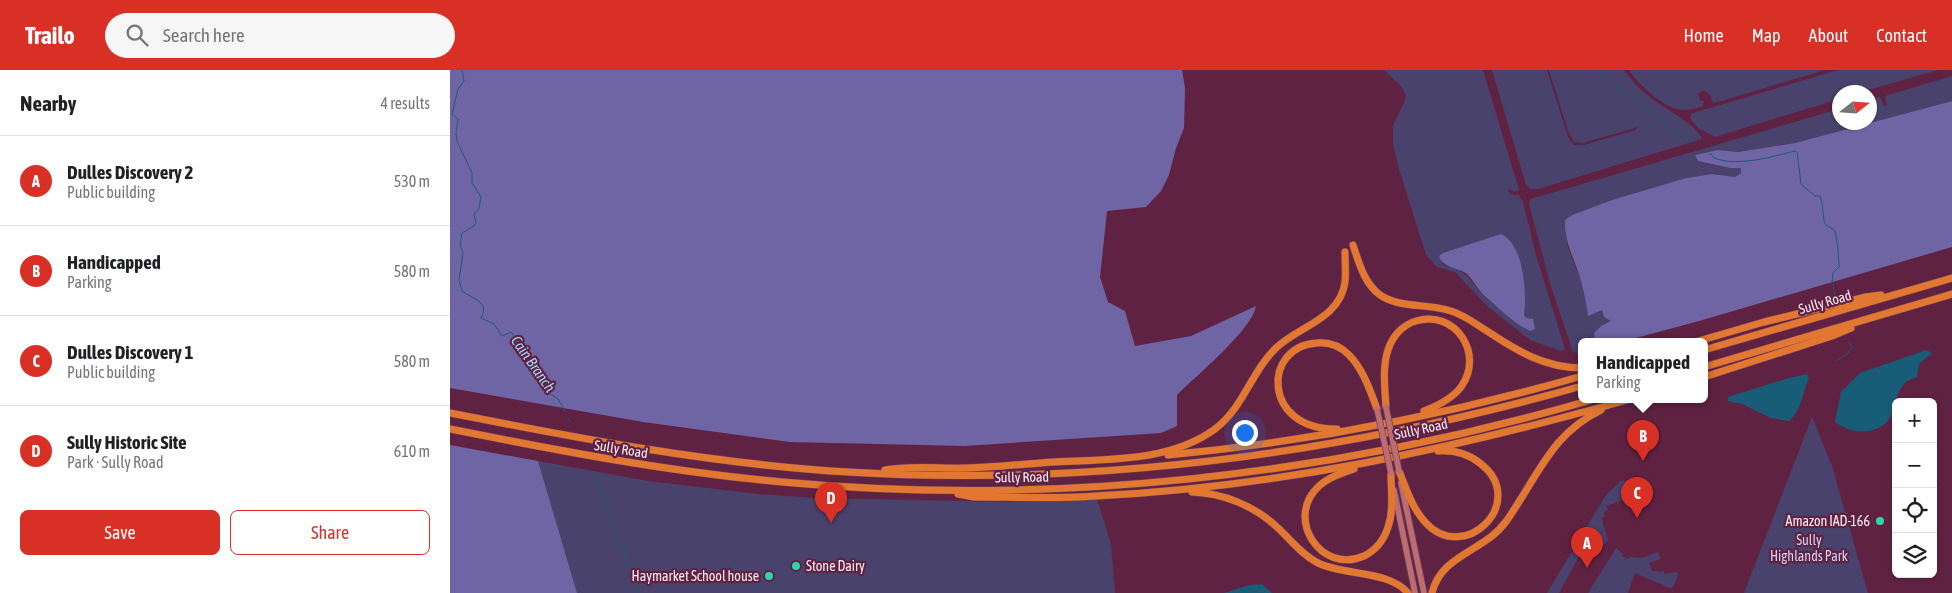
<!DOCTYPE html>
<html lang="en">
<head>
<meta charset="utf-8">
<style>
	body { margin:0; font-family:"Asap Condensed",sans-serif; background:#f6f6f6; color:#202124 }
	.controls { position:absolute; right:15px; bottom:15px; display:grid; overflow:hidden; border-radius:8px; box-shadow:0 1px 4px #0004 }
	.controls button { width:45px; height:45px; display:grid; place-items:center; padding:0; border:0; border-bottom:1px solid #e0e0e0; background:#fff; color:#202124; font:25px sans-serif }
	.compass { position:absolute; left:1382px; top:15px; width:45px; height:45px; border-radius:50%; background:#fff; box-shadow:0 1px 4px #0004; rotate:73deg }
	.you { position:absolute; left:794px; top:362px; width:18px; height:18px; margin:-12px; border:4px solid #fff; border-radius:50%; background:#1a73e8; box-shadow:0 0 0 8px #1a73e833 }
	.badge { display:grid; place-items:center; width:32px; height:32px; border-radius:50%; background:#d93025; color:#fff; font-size:16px; font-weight:700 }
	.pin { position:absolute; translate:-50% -41px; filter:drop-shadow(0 1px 2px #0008) }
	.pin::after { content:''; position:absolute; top:26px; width:18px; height:15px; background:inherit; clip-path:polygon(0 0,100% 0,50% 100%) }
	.popup { position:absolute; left:1128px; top:268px; width:130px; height:65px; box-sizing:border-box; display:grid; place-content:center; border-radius:8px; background:#fff; filter:drop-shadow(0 1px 4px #0005); font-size:16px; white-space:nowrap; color:#757577 }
	.popup b { font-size:19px; color:#202124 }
	.popup::after { content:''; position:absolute; left:50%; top:100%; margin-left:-10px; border:10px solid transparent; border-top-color:#fff }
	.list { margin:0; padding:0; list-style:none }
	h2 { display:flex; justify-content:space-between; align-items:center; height:65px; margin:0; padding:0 20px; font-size:21px }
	h2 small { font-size:16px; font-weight:400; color:#757577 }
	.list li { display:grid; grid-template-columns:32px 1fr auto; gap:15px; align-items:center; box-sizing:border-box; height:90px; padding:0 20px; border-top:1px solid #e0e0e0 }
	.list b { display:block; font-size:19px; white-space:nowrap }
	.list p { margin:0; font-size:16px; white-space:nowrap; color:#757577 }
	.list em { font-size:16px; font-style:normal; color:#757577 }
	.actions { display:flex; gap:10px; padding:15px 20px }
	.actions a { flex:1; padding:11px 0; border:1px solid #d93025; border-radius:8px; text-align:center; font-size:18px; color:#d93025 }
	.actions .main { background:#d93025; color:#fff }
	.icon { flex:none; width:28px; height:28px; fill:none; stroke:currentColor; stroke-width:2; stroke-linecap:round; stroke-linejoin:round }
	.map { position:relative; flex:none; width:1502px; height:523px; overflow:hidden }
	header { display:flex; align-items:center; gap:30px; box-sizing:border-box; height:70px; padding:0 25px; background:#d93025; color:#fff }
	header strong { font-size:24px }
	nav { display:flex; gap:28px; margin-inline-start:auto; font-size:18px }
	.search { width:350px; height:45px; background:#f6f6f6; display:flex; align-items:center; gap:12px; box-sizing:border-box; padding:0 18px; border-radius:28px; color:#757577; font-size:19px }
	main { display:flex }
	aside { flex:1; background:#fff }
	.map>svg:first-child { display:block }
	.green { fill:#49426d; fill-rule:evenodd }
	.forest { fill:#6f65a4 }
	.water { fill:#195c77 }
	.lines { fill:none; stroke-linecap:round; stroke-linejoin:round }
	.stream { stroke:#195c77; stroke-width:1 }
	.secondary-casing { stroke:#73415e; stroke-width:7 }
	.motorway-casing { stroke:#73415e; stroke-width:8 }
	.secondary { stroke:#bd6c6f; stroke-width:5.5 }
	.motorway { stroke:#e27731; stroke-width:7 }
	.secondary-bridge-casing { stroke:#73415e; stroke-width:7; stroke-linecap:butt }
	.secondary-bridge { stroke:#bd6c6f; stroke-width:5.5 }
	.poi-dot { fill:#30d4a9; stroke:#602243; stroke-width:2 }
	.labels { text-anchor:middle; stroke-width:4.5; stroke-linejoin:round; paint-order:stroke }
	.street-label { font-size:14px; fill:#fdedf3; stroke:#602243 }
	.poi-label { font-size:14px; fill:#fdedf3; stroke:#602243; text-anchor:end }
	.park-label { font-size:14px; fill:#d4d0f5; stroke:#602243 }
	.water-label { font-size:15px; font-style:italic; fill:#9ad9f8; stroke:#602243 }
</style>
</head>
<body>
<header>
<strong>Trailo</strong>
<div class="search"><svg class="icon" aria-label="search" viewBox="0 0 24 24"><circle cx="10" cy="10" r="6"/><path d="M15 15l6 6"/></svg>Search here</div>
<nav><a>Home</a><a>Map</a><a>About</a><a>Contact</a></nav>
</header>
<main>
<aside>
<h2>Nearby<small>4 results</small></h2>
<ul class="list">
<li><span class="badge">A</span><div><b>Dulles Discovery 2</b><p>Public building</p></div><em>530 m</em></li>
<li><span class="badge">B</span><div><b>Handicapped</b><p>Parking</p></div><em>580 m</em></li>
<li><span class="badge">C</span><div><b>Dulles Discovery 1</b><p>Public building</p></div><em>580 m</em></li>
<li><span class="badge">D</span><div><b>Sully Historic Site</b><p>Park · Sully Road</p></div><em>610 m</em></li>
</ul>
<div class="actions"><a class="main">Save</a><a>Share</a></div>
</aside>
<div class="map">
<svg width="1502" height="523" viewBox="0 0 1502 523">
	<rect width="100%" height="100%" fill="#602243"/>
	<g class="green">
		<path d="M934,0H1033L1069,120L1064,122L1060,119L1058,121L1060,124H1063L1064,126L1068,124L1073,132L1086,185L1115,279L1111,281L1080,270L1036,235L1005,202L987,197L976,185L949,99L943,74V55L954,33L956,25L951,16ZM1051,165C1072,173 1077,225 1074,245L1076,248C1064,242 1046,237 1036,228C1021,214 1018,198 993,195L989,186L993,183Z"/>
		<path d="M1042,0H1097L1118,67L1124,75H1134L1185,60L1188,57L1133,73L1124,72L1118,61L1099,0H1174C1182,11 1190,20 1201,28C1214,38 1247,55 1252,69L1088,119H1081L1076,115Z"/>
		<path d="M1179,0H1375L1264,33L1262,31L1261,26L1254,20L1248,23L1250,31H1254L1253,36C1247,38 1240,40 1233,40C1214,39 1189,15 1179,0Z"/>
		<polygon points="1388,0 1488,0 1411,22 1390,22 1389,29 1265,67 1248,58 1240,48 1241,44 1250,41"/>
		<polygon points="1502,6 1502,31 1345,73 1288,82 1268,80 1245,85 1248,91 1280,98 1291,98 1291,103 1285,107 1262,104 1236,108 1162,130 1122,145 1115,150 1118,178 1131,211 1138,245 1152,239 1161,251 1151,256 1144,263 1145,272 1132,272 1132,284 1123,282 1100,213 1079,134 1081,129 1389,39 1390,52 1420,52 1420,30 1430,27 1434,36 1437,35 1435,26"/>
		<polygon points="1362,347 1382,396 1418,523 1294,523"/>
		<polygon points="88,391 198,411 308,424 364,428 560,432 647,429 661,474 665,523 127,523"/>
		<polygon points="1172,410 1180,414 1189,416 1190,419 1186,420 1188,425 1156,436 1158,440 1154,442 1155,447 1151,448 1158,470 1148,481 1136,474 1109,523 1097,523 1156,425"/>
		<polygon points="1166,478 1173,484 1172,486 1178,489 1180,487 1192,488 1208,482 1210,489 1199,493 1202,501 1208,501 1209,502 1213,501 1215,504 1227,502 1228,505 1223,517 1220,518 1185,503 1178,523 1138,523"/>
	</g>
	<g class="forest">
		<path d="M0,0H732L735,18L734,58L726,78L719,105L711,121L696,137L657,141L650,207L658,232L675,241L685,276L741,266L806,236C802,260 746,306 727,325V356L711,363L514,376L340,372L193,352L0,318Z"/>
		<path d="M1502,31V177L1249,251L1171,272H1145L1144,263L1151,256L1161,251L1154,247L1152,240L1138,246C1136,234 1134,222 1131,211C1125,190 1114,172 1115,150L1122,145L1162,130L1236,108L1262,104L1285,107L1291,103V98H1280L1248,91L1245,85L1268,80L1288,82L1345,73Z"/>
		<path d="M1051,164C1074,174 1077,224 1074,245L1076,248L1083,249L1085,259L1080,261C1063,253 1051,240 1037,228C1029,222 1024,211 1017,204C1008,197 992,198 989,186L993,183Z"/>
		<polygon points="0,375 88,391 127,523 0,523"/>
	</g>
	<g class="water">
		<path d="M1476,280L1482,283L1469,294L1467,307C1462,309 1457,310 1454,314C1438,333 1451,355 1418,361C1406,363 1395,359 1385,352L1391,322L1410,303Z"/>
		<path d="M1357,304L1359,308C1353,321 1351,342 1339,351L1321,348L1292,334L1278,331V327L1339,308Z"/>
		<polygon points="812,514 822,523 774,523 799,515"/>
	</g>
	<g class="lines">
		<g class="stream">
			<path d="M12,0L14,11L8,19L2,44L8,49L6,63L7,71L22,103V113L31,127L29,138L24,144L26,153L24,156L12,163L10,175L13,183L9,210L12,221C23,229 40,232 31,248L44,254L52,266L61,262L90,301L97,314L98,322L108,329L115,341"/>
			<path d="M1148,0C1168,23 1196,35 1217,56C1223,61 1230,63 1236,69H1241"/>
			<path d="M1259,84H1261L1264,88C1287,97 1321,87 1345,81L1347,82L1351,114L1365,126H1370C1374,136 1372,145 1375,154C1378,157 1383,158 1385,161C1387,167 1389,190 1389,197L1383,203L1382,213"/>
			<polyline points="1383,215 1385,226"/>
			<polyline points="1386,291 1398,283 1402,277 1399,272"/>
			<polyline points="118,348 120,352"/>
			<polyline points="142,403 158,437 165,467 173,477 179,495 184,498 183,511 188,518 185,523"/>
		</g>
		<g class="secondary-casing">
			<g id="secondary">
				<polyline points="951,413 974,523"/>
				<polyline points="944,420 965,523"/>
			</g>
		</g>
		<g class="motorway-casing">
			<g id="motorway">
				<path d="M903,175C909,193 914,213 930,225C951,239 978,233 1001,241C1014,245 1026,254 1037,261C1067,281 1095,298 1132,298"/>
				<polyline points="1245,272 1314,252 1416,227 1431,225"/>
				<polyline points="1254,280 1502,208"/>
				<polyline points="1254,297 1502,224"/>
				<polyline points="1254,307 1382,266 1401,258"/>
				<path d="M936,337C935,318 932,298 938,280C942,267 952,255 966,251C1005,239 1035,284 1011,317C1002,329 987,336 974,341"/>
				<path d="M0,343C132,369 263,394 398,402C646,417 894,383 1132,316"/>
				<path d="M0,359C110,381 220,402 332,412C604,437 879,406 1141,330"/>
				<path d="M887,359C812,360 812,276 867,273C879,272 890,276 899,285C913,299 920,320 927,339"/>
				<path d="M718,385C857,372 997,345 1132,306"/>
				<path d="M904,399C892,403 879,407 869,416C834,448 871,505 914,486C926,480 934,470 938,457C944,440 941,421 941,403"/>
				<path d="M435,400C462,395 490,399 518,398C547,397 576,394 604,392C658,389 720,392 765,359C794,337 801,302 826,278C849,256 890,249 895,212C896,202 895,192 895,182"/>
				<path d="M949,401C956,418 962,438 975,452C1014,496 1079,432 1031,394C1019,384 1003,380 988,381"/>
				<path d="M742,422C773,423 805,436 828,458C841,470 852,485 868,493C895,506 938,500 958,523"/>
				<path d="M508,424L524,427C565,427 605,429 646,426C827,417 1003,379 1177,330"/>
				<path d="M982,523C989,492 1019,484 1042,466C1055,456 1063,441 1072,427C1095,390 1110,360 1151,340"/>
			</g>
		</g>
		<use href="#secondary" class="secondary"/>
		<use href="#motorway" class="motorway"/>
		<g class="secondary-bridge-casing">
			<g id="secondary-bridge">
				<polyline points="936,337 949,401"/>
				<polyline points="927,339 941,403"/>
			</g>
		</g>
		<use href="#secondary-bridge" class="secondary-bridge"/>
	</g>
	<g class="poi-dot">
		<circle cx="1430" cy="451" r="5"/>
		<circle cx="346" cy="496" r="5"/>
		<circle cx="319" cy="506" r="5"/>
	</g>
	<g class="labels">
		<g class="street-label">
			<text transform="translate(1375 232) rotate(-16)" y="5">Sully Road</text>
			<text transform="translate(971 359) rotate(-12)" y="5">Sully Road</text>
			<text transform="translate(171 379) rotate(9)" y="5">Sully Road</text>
			<text transform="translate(572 407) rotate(-1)" y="5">Sully Road</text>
		</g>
		<g class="poi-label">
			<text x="1420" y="456">Amazon IAD-166</text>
			<text x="356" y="501" text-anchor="start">Stone Dairy</text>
			<text x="309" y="511">Haymarket School house</text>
		</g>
		<g class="park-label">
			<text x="1359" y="475">Sully<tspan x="1359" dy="16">Highlands Park</tspan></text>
		</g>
		<g class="water-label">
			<text transform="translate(83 294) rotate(55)" y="5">Cain Branch</text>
		</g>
	</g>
</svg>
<div class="controls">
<button>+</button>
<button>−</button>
<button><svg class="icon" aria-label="locate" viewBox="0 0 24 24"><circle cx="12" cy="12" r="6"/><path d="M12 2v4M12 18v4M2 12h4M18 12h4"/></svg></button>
<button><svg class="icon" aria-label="layers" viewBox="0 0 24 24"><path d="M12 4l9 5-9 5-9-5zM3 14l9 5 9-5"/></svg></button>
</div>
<svg class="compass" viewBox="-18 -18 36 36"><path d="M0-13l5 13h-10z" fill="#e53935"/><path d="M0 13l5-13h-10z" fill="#757577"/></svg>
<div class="you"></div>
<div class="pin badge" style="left:1137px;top:498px">A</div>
<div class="pin badge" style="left:1193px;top:391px">B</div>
<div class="popup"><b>Handicapped</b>Parking</div>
<div class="pin badge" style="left:1187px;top:448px">C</div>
<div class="pin badge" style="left:381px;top:453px">D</div>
</div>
</main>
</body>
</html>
